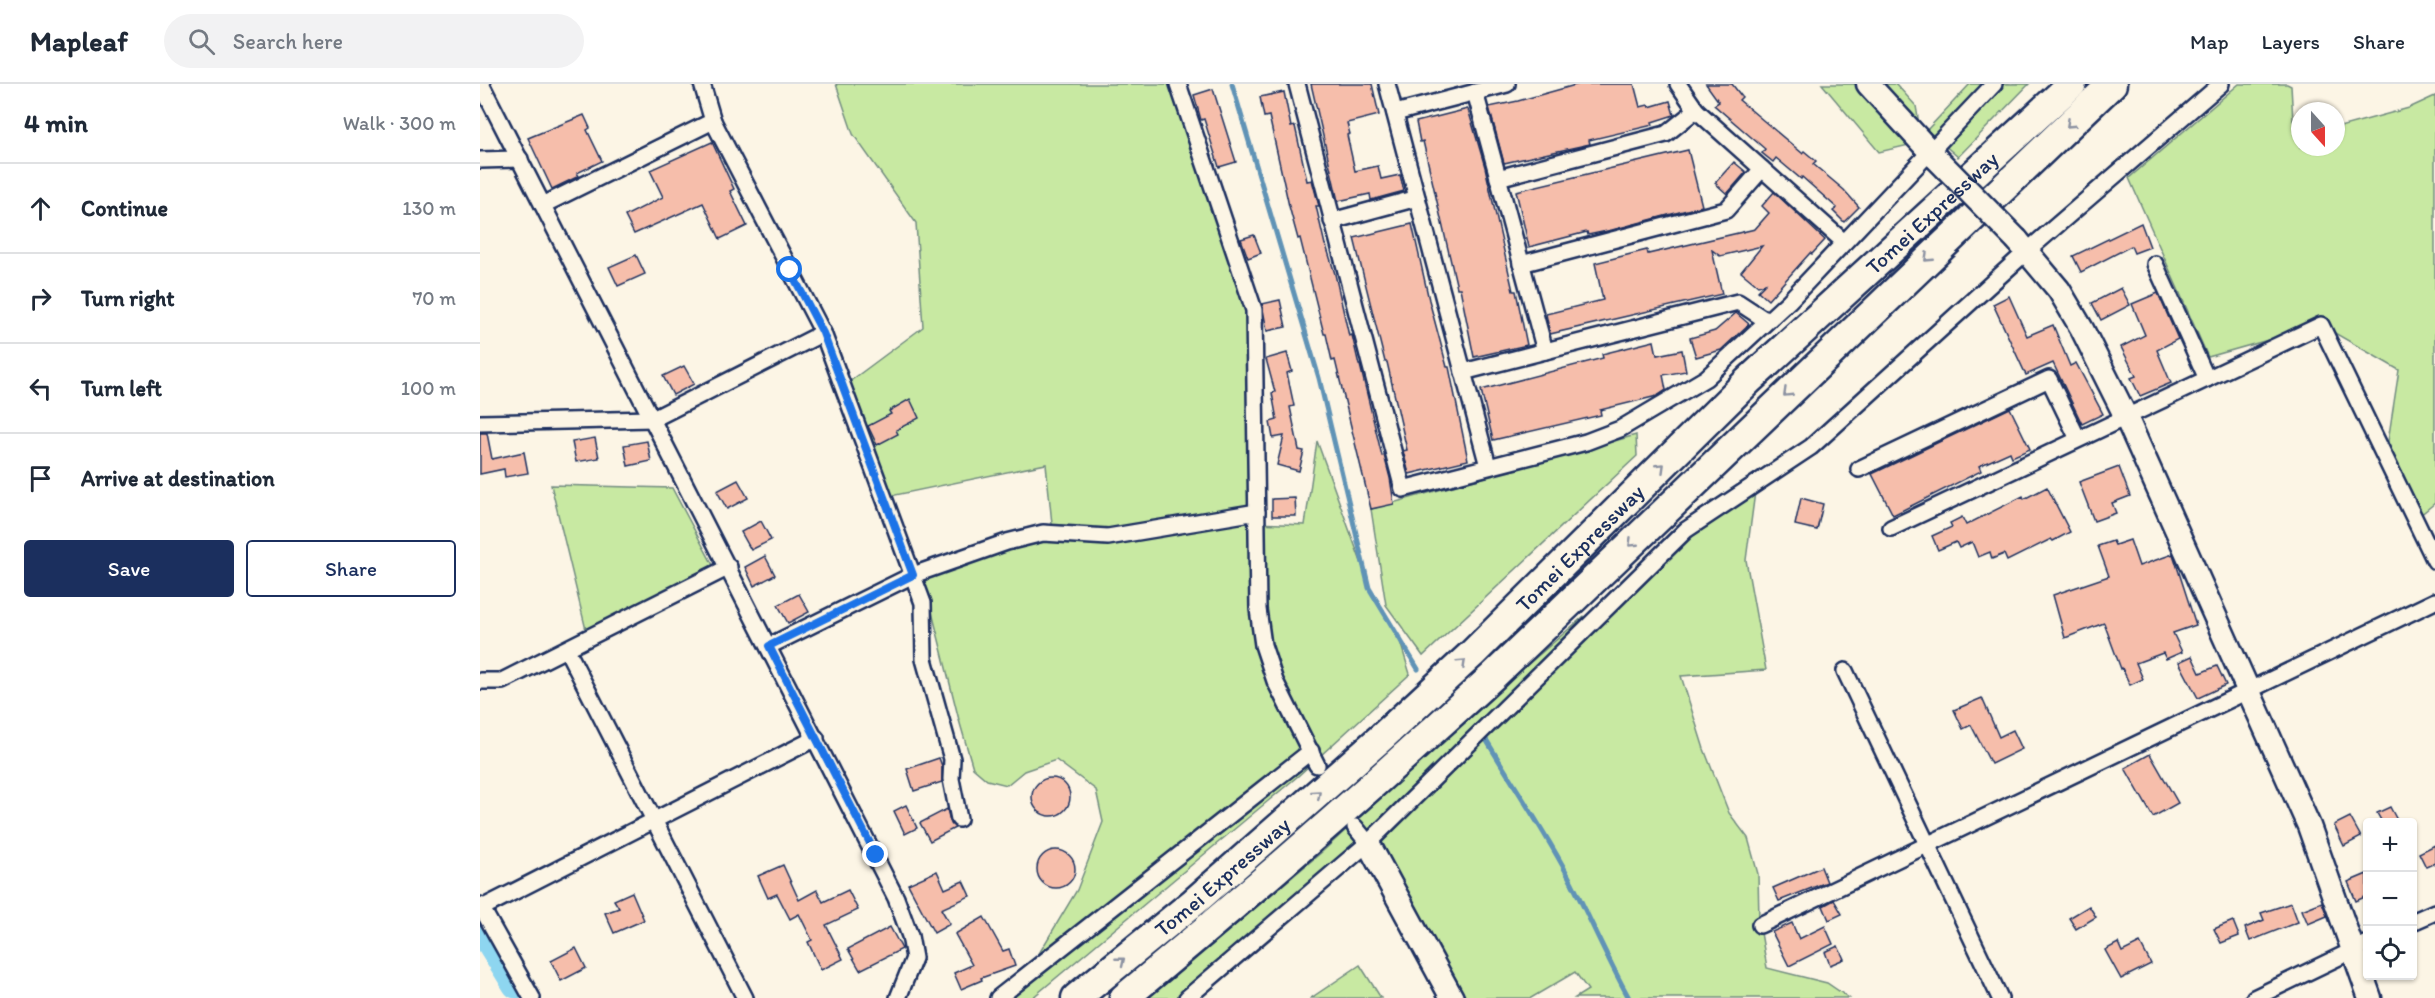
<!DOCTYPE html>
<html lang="en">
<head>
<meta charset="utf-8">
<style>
	body { margin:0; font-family:Itim,sans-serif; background:#f2f2f3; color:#1f2937 }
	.controls { position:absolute; right:18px; bottom:18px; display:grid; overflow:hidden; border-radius:6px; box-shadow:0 2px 4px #0004 }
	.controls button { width:54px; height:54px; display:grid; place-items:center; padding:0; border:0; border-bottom:2px solid #e0e1e3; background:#fff; color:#1f2937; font:30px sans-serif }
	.compass { position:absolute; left:1811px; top:18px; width:54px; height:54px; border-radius:50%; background:#fff; box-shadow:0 2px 4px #0004; rotate:159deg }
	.stop { position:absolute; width:18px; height:18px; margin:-14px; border:4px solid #1a73e8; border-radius:50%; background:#fff }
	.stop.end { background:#1a73e8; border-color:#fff; box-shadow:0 2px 6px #0008 }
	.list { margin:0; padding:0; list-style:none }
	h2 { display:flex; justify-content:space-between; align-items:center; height:78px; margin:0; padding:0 24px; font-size:26px }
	h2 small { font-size:20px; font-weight:400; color:#747a83 }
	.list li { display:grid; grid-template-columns:39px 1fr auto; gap:18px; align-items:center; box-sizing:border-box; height:90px; padding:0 24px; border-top:2px solid #e0e1e3 }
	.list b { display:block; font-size:22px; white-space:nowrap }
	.list em { font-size:20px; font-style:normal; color:#747a83 }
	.actions { display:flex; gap:12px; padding:18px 24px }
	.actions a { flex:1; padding:14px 0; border:2px solid #1b2f5e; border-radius:6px; text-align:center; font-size:21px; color:#1b2f5e }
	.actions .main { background:#1b2f5e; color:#fff }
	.icon { flex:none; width:33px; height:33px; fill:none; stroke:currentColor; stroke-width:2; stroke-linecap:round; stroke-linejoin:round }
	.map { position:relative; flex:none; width:1955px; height:914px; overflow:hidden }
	header { display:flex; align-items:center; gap:36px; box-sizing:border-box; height:84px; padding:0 30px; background:#fff; border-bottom:2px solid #e0e1e3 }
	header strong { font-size:28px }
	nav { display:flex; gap:33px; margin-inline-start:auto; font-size:21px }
	.search { width:420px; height:54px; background:#f2f2f3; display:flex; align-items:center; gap:15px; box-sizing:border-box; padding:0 21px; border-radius:33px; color:#747a83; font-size:22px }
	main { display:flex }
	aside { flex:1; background:#fff }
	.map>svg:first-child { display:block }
	.green { fill:#c8e9a2; stroke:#728c80; stroke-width:1.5 }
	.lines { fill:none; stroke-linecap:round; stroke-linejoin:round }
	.stream { stroke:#6093b6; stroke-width:5 }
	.river { stroke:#8ed6f0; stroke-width:30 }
	.building { fill:#f6beab; stroke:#1b2f5e; stroke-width:1.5 }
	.street-casing { stroke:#1b2f5e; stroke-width:20 }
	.secondary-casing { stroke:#1b2f5e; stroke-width:27 }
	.highway-casing { stroke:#1b2f5e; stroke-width:33 }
	.street { stroke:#fcf5e5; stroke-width:15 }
	.secondary { stroke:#fcf5e5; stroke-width:22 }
	.highway { stroke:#fcf5e5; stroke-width:28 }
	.secondary-bridge-casing { stroke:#1b2f5e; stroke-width:27; stroke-linecap:butt }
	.secondary-bridge { stroke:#fcf5e5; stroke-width:22 }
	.oneway { stroke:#8c92a2 }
	.route { stroke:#1a73e8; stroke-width:8 }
	.labels { text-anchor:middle; stroke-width:5; stroke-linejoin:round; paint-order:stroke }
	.street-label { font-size:22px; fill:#1b2f5e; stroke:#fcf5e5 }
</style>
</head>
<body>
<header>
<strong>Mapleaf</strong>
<div class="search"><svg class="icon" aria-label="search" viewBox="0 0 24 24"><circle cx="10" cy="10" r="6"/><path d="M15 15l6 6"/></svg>Search here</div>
<nav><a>Map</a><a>Layers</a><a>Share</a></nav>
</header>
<main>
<aside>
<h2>4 min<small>Walk · 300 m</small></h2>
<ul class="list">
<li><svg class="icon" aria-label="ahead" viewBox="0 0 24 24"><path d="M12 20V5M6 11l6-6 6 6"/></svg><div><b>Continue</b></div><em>130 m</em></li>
<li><svg class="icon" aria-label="right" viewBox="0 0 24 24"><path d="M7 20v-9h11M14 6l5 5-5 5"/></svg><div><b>Turn right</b></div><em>70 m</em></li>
<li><svg class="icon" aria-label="left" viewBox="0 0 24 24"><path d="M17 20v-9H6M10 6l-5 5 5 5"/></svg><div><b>Turn left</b></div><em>100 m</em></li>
<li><svg class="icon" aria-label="arrive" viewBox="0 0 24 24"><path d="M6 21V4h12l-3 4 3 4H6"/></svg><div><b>Arrive at destination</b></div></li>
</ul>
<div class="actions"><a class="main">Save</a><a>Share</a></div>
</aside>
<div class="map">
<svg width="1955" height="914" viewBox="0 0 1955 914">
	<rect width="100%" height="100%" fill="#fcf5e5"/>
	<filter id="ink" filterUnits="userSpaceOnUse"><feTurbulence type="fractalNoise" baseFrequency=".0167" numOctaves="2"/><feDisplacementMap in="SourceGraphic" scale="12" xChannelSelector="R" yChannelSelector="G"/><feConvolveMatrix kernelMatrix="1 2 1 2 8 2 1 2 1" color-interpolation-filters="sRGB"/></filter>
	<g filter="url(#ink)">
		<g class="green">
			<polygon points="356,0 698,0 744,136 775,266 777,439 825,441 837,357 893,511 918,551 930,590 818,692 552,914 513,914 557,873 597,806 623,738 616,706 576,676 544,687 527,701 507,696 493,684 479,636 442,488 573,450 566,380 411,412 369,298 443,243 436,139 373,50"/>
			<polygon points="1342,0 1416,0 1436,22 1442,58 1399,68"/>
			<polygon points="1490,0 1549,0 1478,73 1447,46"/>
			<polygon points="1759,0 1807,0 1811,2 1813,37 1820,41 1820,63 1856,63 1856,44 1929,24 1955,12 1955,419 1939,432 1907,364 1919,286 1841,241 1728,273 1649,94"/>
			<polygon points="1156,351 1157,372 943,572 906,521 891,425"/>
			<polygon points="71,401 192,404 234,483 107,550"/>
			<polygon points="1275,408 1266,476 1286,586 1201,592 1224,665 1249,729 1268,754 1278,790 1279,837 1287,884 1347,899 1369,914 1095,914 1108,906 1095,888 1051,914 972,914 888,759 707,914 668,914 843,767 1017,607 1104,532 919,728 1210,443"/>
			<polygon points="880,881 901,914 831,914"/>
		</g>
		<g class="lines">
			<g class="stream">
				<polyline points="752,0 839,294 889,504 938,585"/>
				<path d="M1007,657C1035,704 1067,750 1092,799C1111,837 1128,876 1149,914"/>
			</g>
			<polyline class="river" points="0,840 37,900"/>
		</g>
		<g class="building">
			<polygon points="831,0 892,0 899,31 867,39 870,50 867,51 875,87 898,82 901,95 920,91 924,107 891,116 890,110 858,117"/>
			<polygon points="1099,0 1154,0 1160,23 1168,21 1169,23 1190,17 1194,31 1172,38 1173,41 1109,56 1110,60 1024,79 1009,23 1038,17"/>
			<polygon points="1226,0 1252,0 1262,13 1259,16 1322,69 1324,67 1336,77 1333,80 1364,106 1379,123 1364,138 1353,127 1357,124 1322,93 1321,95 1296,74 1293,78 1282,69 1285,65 1234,21 1239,18"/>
			<polygon points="733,5 756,78 739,83 724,35 721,36 714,11"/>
			<polygon points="804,8 811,43 815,42 827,97 832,96 839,122 836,122 845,161 846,161 855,190 869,252 872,251 879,281 880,281 902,372 904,371 910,394 914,420 891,425 855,276 852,277 846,250 844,250 820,154 818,155 809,122 789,32 784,33 780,13"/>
			<polygon points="988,25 1005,83 1033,207 1036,207 1047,261 994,273 980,204 977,204 943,57 940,58 936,38"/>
			<polygon points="104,31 110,44 107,46 122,77 97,89 99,92 72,105 48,54"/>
			<polygon points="232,58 254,105 250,107 267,142 240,155 223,119 154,150 145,132 183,113 170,86"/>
			<polygon points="1208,66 1222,122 1132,146 1108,151 1107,148 1049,163 1036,107"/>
			<polygon points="1254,78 1266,88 1247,110 1235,99"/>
			<polygon points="1294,108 1345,156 1332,170 1330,169 1288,216 1278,207 1285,200 1278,202 1261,188 1282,162 1240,172 1232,166 1242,210 1070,250 1066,230 1123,216 1115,179 1167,166 1168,170 1275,145 1289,129 1282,122"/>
			<polygon points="1661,139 1670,163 1654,169 1651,162 1601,188 1593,172"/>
			<polygon points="932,140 949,216 967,283 969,283 988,376 929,390 923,367 927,366 907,278 905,278 874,154"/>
			<polygon points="774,151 781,169 768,174 761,155"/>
			<polygon points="156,171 165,190 138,202 129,183"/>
			<polygon points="1641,204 1650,221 1621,236 1612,219"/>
			<polygon points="1678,209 1698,255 1677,266 1691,299 1660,312 1651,294 1656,292 1641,263 1665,251 1652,220"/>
			<polygon points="1529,212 1547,252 1573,241 1590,282 1596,279 1623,330 1602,340 1573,279 1546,291 1513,220"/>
			<polygon points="800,216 806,243 787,247 782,220"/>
			<polygon points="1256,229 1269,240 1241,266 1216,273 1210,254 1235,247"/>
			<polygon points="1174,257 1177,271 1202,266 1206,287 1183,291 1186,306 1177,312 1120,326 1121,331 1013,356 1001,306 1123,274 1122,270"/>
			<polygon points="807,269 812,287 807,289 814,322 810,323 819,366 824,367 819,387 797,381 804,352 793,354 790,338 797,336 792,309 795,308 786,275"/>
			<polygon points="204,282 214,300 193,311 183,292"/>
			<polygon points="430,315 439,334 416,346 418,350 397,361 388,342 411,330 409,327"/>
			<polygon points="1530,324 1550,365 1532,373 1530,368 1499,382 1501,387 1413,431 1392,390"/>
			<polygon points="0,349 7,349 12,375 44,368 48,389 25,393 24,385 0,390"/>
			<polygon points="115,354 119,374 96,378 92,358"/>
			<polygon points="167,357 171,377 148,382 144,361"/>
			<polygon points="1639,383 1650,412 1632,419 1636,429 1614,437 1599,398"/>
			<polygon points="258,396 268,414 247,425 237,407"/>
			<polygon points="1567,403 1590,448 1573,457 1571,455 1527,477 1524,470 1512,475 1510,468 1498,473 1492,458 1479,464 1476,458 1458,466 1452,452 1472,443 1470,439 1482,433 1486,441 1543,412 1544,415"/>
			<polygon points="815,414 816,432 792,432 792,415"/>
			<polygon points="1321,414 1343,420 1337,446 1315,441"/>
			<polygon points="281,437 291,456 271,466 261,448"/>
			<polygon points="1650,456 1659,482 1693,470 1716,541 1693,549 1702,568 1686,575 1683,569 1656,579 1663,595 1650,601 1642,584 1641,585 1624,539 1585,554 1573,511 1629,492 1618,462 1633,457 1635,461"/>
			<polygon points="285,472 295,491 274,502 265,483"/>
			<polygon points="319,510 329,528 308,539 298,521"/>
			<polygon points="1712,572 1720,589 1737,582 1746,601 1718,614 1699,578"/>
			<polygon points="1502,614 1519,653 1533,646 1542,665 1511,680 1491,641 1483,645 1474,626"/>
			<polygon points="1670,670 1698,719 1673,733 1645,684"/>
			<polygon points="459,674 462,682 462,698 434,707 427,685"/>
			<circle cx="571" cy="713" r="19"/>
			<polygon points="426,721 437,744 425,750 414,727"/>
			<polygon points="1910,723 1918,738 1902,738 1897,729"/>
			<polygon points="467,725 470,737 475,744 450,757 440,739"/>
			<polygon points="1870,733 1881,753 1864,762 1854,741"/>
			<polygon points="1955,761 1955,779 1946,783 1939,769"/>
			<circle cx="576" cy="785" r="19"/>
			<polygon points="303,781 319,816 337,806 343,818 368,806 378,826 346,841 363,875 341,886 328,858 332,856 319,830 310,835 297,810 288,814 278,792"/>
			<polygon points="1341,783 1347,798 1299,817 1293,804"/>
			<polygon points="457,787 465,805 483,797 490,812 461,825 470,840 454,849 428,800"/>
			<polygon points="1887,790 1887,812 1876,817 1868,798"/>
			<polygon points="152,808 164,836 134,849 125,829 139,824 134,816"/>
			<polygon points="1354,816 1362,830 1349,836 1343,822"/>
			<polygon points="1842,818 1847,832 1828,840 1822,826"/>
			<polygon points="1811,819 1818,838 1770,857 1765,844 1784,836 1781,829"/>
			<polygon points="1609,822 1616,833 1596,845 1589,834"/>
			<polygon points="504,833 523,867 529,865 535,882 501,894 502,896 481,905 474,889 492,881 475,850"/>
			<polygon points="1753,837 1759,852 1741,859 1734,845"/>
			<polygon points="1312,839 1319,855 1345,842 1353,860 1309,882 1292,848"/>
			<polygon points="410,843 422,865 380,886 368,865"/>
			<polygon points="1638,859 1642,868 1660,859 1671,880 1641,895 1625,866"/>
			<polygon points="1358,862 1364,875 1350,881 1345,868"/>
			<polygon points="96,864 106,884 81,897 71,877"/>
		</g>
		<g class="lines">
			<g class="street-casing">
				<g id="street">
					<polyline points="1,0 416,814 430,852 434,874 418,914"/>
					<polyline points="698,0 774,226 778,525 783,561 795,597 837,681"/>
					<polyline points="817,0 923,405 1106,358 1140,345 1226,294 1309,217 1514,0"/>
					<polyline points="907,0 1008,382"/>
					<polyline points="1198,0 1216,26 1364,158"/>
					<polyline points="995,8 1065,267"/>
					<polyline points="915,29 1027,0"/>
					<polyline points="233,37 343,249 443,519 444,575 472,675 471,695 479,735"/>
					<polyline points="0,76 40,75"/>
					<polyline points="1018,94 1186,50 1216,26"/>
					<polyline points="63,121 233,37 222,0"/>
					<polyline points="852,137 937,114"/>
					<polyline points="1041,180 1246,126 1282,85"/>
					<polyline points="1675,180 1727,295"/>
					<polyline points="983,288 1258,218 1287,237"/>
					<polyline points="0,339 173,335 343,249"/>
					<polyline points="1379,385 1569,295 1598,355"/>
					<polyline points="1411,444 1841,241 1955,477"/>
					<polyline points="289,562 433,491 527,458 563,449 628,453 777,428"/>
					<polyline points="87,566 265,914"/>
					<polyline points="1365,587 1520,914"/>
					<polyline points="0,597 22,597 249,483"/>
					<polyline points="875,743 888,759"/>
					<polyline points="0,821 52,914"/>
					<polyline points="0,825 336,654"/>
					<polyline points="1932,838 1955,828"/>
					<polyline points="1280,841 1955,517"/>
					<polyline points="518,914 831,667"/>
					<polyline points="707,914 888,759 1206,446 1331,363 1546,168 1741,0"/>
					<polyline points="1774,914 1888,859"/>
				</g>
			</g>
			<g class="secondary-casing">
				<g id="secondary">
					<polyline points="1388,0 1456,74"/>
					<polyline points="1537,156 1579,206 1602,245 1646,333 1829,742 1890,914"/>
					<polyline points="888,759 972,914"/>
				</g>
			</g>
			<g class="highway-casing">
				<g id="highway">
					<path id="s1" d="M596,914L714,818L902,653L992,570L1268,297L1592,0"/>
					<path d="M644,914C770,810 893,702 1013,592L1632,0"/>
				</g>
			</g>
			<use href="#street" class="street"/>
			<use href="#secondary" class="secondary"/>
			<use href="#highway" class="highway"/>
			<g class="secondary-bridge-casing">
				<polyline id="secondary-bridge" points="1456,74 1537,156"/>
			</g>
			<use href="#secondary-bridge" class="secondary-bridge"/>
		</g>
		<defs><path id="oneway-chevron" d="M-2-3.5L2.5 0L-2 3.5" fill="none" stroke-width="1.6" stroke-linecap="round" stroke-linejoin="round" transform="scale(1.5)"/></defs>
		<g class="oneway">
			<use href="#oneway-chevron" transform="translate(1590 40) rotate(137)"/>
			<use href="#oneway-chevron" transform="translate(1448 174) rotate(137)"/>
			<use href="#oneway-chevron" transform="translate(1307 309) rotate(136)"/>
			<use href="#oneway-chevron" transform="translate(1181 383) rotate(-44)"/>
			<use href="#oneway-chevron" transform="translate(1152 459) rotate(136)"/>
			<use href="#oneway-chevron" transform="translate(982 579) rotate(-43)"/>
			<use href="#oneway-chevron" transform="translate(837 710) rotate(-41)"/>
			<use href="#oneway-chevron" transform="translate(641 877) rotate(-39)"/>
		</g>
	</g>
	<g class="lines" filter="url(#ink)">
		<polyline class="route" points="310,186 343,249 433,491 289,562 396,771"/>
	</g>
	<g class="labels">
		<g class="street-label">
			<text dy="8" stroke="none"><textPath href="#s1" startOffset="1162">Tomei Expressway</textPath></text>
			<text dy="8" stroke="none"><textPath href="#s1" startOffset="676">Tomei Expressway</textPath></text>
			<text dy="8" stroke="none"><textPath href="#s1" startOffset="190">Tomei Expressway</textPath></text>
		</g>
	</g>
</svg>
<div class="controls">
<button>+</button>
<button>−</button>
<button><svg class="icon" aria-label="locate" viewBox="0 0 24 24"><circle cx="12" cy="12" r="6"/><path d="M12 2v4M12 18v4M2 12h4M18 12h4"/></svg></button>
</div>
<svg class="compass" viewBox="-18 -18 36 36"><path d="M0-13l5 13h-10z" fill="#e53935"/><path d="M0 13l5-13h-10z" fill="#747a83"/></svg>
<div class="stop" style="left:310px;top:186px"></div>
<div class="stop end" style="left:396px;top:771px"></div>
</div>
</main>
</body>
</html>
